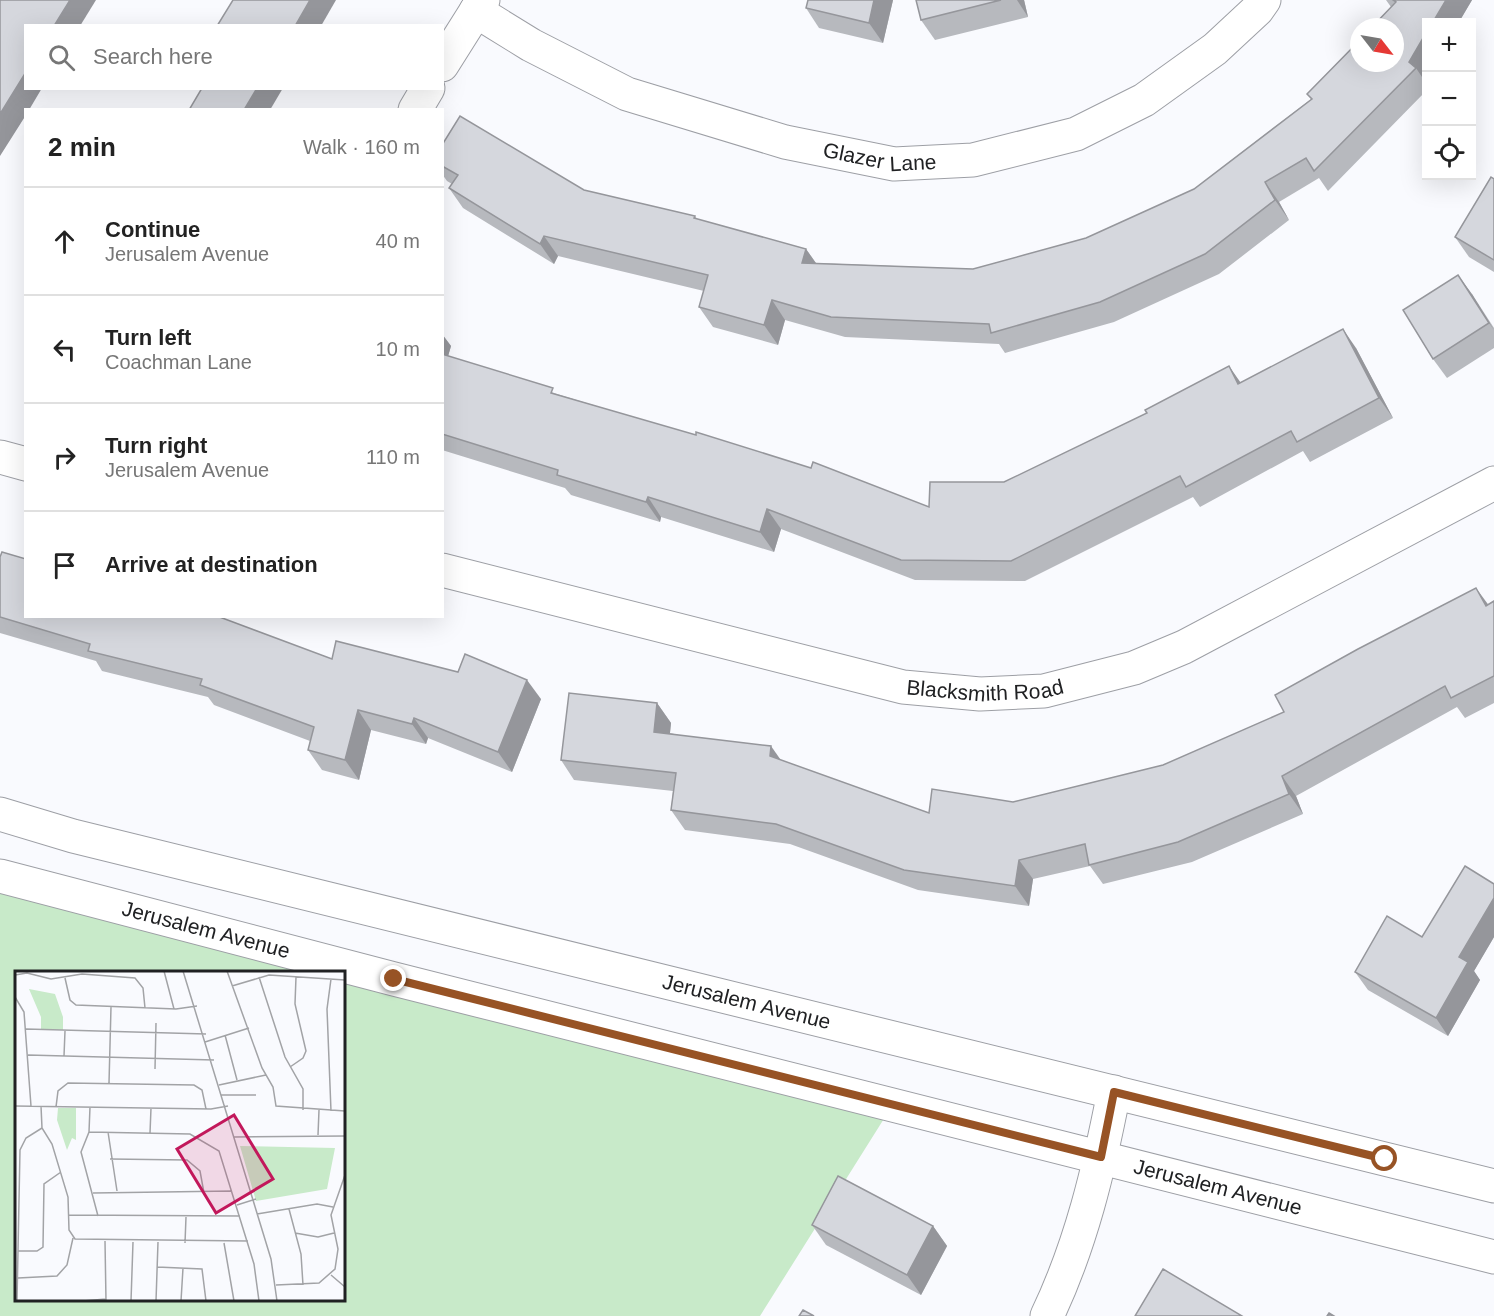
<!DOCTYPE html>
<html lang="en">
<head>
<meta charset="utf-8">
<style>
	body { margin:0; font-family:Arial,sans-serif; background:#f6f6f6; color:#222 }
	.controls { position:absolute; right:18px; top:18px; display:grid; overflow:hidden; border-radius:0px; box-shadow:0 6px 24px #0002 }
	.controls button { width:54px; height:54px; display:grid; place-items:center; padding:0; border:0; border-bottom:2px solid #e0e0e0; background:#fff; color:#222; font:30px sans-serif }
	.compass { position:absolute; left:1350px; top:18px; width:54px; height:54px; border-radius:50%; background:#fff; box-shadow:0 6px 24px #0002; rotate:121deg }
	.stop { position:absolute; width:18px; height:18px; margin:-14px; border:4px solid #975325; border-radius:50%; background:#fff }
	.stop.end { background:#975325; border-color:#fff; box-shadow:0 2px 6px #0008 }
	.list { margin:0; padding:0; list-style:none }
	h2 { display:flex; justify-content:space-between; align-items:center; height:78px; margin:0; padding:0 24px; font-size:26px }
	h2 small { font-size:20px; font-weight:400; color:#767676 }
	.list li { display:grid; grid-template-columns:39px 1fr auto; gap:18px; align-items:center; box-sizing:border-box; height:108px; padding:0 24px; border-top:2px solid #e0e0e0 }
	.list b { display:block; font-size:22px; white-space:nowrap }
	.list p { margin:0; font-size:20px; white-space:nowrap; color:#767676 }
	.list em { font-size:20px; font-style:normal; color:#767676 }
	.icon { flex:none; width:33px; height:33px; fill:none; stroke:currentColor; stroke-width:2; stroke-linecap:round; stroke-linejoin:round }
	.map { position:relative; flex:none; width:1494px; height:1316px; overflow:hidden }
	.search { position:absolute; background:#fff; box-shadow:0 6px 24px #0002; left:24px; top:24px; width:420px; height:66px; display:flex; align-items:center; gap:15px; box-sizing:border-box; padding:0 21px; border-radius:0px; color:#767676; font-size:22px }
	.panel { position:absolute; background:#fff; box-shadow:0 6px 24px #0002; left:24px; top:108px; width:420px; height:510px; border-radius:0px }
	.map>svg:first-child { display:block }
	.green { fill:#c8eac9; fill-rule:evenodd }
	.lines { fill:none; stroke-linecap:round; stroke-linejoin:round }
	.minor-casing { stroke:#9d9fa5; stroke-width:35 }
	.secondary-casing { stroke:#9d9fa5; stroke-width:35 }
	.minor { stroke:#fff; stroke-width:33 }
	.secondary { stroke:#fff; stroke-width:33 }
	.wall { fill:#b7b9be }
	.shaded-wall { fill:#95969b }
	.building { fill:#d5d7dd; stroke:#95969b; stroke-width:1.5 }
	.route { stroke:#975325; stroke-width:8 }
	.labels { text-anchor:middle; stroke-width:6; stroke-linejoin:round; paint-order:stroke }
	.street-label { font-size:21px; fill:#202123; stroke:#fff }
	.inset-road { fill:none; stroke:#a2a3a6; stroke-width:1.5 }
	.view { fill:#c2185b; fill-opacity:0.15; stroke:#c2185b; stroke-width:3 }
	.inset-edge { fill:none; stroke:#202123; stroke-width:3 }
</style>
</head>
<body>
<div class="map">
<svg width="1494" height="1316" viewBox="0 0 1494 1316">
	<rect width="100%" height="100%" fill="#f9fafe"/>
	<path class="green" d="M0,865L897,1098L760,1316H0ZM16,972H344V1300H16Z"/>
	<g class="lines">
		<g class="minor-casing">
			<g id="minor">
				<path id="s1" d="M476,11L531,45L627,94L785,142L894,164L973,160L1076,134L1144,100L1215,49L1257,10L1264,0"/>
				<polyline points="442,65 483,0"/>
				<polyline points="415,110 428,88"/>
				<polyline points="0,457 26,464"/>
				<path id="s2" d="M442,570L903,687L980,694L1044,691L1134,668L1184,647L1494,483"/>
				<path d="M1047,1316C1081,1245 1099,1169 1114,1092"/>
			</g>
		</g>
		<g class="secondary-casing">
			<g id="secondary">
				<path id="s3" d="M0,814L73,836L1494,1186"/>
				<path id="s4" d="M0,876L394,979L1494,1257"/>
			</g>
		</g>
		<use href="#minor" class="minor"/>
		<use href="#secondary" class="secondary"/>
	</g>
	<g class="wall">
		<polygon points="808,0 893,0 883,43 819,28 806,8"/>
		<polygon points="916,0 1024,0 1028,17 935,40 921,20"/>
		<polygon points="1386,0 1472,0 1459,22 1426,22 1424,80 1426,84 1426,91 1328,191 1319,178 1279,202 1289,220 1219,274 1114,322 1005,353 999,344 845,337 785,320 778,345 713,327 699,307 704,291 558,256 554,264 463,208 449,188 452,184 447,181 442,174 442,145 584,190 695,216 697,219 806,249 816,263 973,269 1086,238 1194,189 1311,99 1307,94 1391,7"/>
		<polygon points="1494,179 1494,272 1469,257 1455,237"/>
		<polygon points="1472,294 1494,328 1494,348 1447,378 1433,359"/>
		<polygon points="442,334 451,346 448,356 557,394 929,507 1004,482 1147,413 1229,366 1240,383 1356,348 1393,418 1310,462 1303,451 1200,507 1193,497 1025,581 915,580 781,529 774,552 661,517 660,522 571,495 565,488 442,450"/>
		<polygon points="0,557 332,659 541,699 512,772 428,738 426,744 371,730 359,780 322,770 308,750 310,741 214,705 208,697 102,671 96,661 0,633"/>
		<polygon points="1494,601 1494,703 1465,718 1457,707 1296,796 1303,814 1192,862 1103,884 1090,866 1033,879 1029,906 918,890 790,844 685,830 671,810 673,791 574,780 561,760 657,703 671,723 670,733 781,760 929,813 1013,802 1163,765 1284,712"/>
		<polygon points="1494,884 1494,937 1474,971 1480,980 1448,1036 1368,990 1355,972 1422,937"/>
		<polygon points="812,1225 933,1226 947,1246 921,1295 826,1245"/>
	</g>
	<g class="shaded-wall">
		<polygon points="70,0 96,0 80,26 54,26"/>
		<polygon points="310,0 336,0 321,26 295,26"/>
		<polygon points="874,0 893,0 883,43 869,23"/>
		<polygon points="1017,0 1024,0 1028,17"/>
		<polygon points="1446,0 1472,0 1459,22 1433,22"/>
		<polygon points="1426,33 1426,76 1424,80 1416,68 1409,62"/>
		<polygon points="26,72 26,88 42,88 29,110 26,110 26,115 0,156 0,114"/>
		<polygon points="257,88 283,88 270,110 244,110"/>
		<polygon points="1265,182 1279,202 1289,220 1275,200"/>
		<polygon points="544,236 558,256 554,264 540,244"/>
		<polygon points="806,249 820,269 802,263"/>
		<polygon points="1458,275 1472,294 1494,330 1489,323"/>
		<polygon points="772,300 785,320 778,345 764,325"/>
		<polygon points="1343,329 1356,348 1393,418 1379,398"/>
		<polygon points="442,334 451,346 444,370 442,368"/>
		<polygon points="1229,366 1243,386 1238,384"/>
		<polygon points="648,497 661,517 660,522 646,502"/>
		<polygon points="767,509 781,529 774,552 760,532"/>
		<polygon points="1476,588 1490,607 1486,606"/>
		<polygon points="527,680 541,699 512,772 498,752"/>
		<polygon points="657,703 671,723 668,751 654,732"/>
		<polygon points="358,710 371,730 359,780 345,760"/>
		<polygon points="414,718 428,738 426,744 412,724"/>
		<polygon points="771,746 785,766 770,756"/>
		<polygon points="1282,776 1296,796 1303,814 1289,794"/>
		<polygon points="1019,860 1033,879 1029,906 1015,886"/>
		<polygon points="1494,898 1494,937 1474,971 1480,980 1448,1036 1436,1018 1459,957"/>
		<polygon points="933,1226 947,1246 921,1295 907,1275"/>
	</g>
	<g class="building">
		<polygon points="0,0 70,0 54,26 26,26 26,72 0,114"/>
		<polygon points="233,0 310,0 295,26 217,26"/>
		<polygon points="808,0 874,0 869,23 806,8"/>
		<polygon points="916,0 1001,0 921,20"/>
		<polygon points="1393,0 1446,0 1433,22 1426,22 1426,33 1409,62 1416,68 1314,171 1306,158 1265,182 1275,200 1205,254 1100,302 991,333 989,324 831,317 772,300 764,325 699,307 708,275 544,236 540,244 449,188 458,175 442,166 442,145 460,116 584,190 695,216 694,218 806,249 802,263 973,269 1086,238 1194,189 1312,99 1307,94 1359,41 1359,63 1395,63 1395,27 1372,27 1396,2"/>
		<polygon points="202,88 257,88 244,110 189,110"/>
		<polygon points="1491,177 1494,179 1494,260 1455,237"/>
		<polygon points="1458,275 1489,323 1433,359 1403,310"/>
		<polygon points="1343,329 1379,398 1297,442 1291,431 1186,487 1180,476 1011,561 901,560 767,509 760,532 648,497 646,502 557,475 558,470 442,434 442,354 553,388 551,393 696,435 696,432 811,468 813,462 929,507 930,482 1004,482 1147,413 1145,410 1229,366 1238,384"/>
		<polygon points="2,552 26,559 26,616 217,616 332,659 336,641 458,672 465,654 527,680 498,752 414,718 412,724 358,710 345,760 308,750 314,727 200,685 202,679 88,651 90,644 0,617 0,557"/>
		<polygon points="1476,588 1486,606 1494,601 1494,676 1451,698 1445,686 1282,776 1289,794 1178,842 1089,865 1085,844 1019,860 1015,886 904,870 776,824 671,810 676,773 561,760 569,693 657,703 654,732 771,746 770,756 929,813 932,789 1013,802 1163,765 1284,712 1275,695 1358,649"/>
		<polygon points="1465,866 1494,884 1494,898 1459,957 1468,962 1436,1018 1355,972 1387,916 1422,937"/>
		<polygon points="838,1176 933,1226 907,1275 812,1225"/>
		<polygon points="1163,1269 1242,1316 1135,1316"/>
		<polygon points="803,1310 814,1316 799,1316"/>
		<polygon points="1329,1313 1334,1316 1327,1316"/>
	</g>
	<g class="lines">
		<polyline class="route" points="394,979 1101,1157 1114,1092 1385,1159"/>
	</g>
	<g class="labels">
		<g class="street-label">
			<text dy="7" stroke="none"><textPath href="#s1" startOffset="434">Glazer Lane</textPath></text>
			<text dy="7" stroke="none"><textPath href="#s2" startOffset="558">Blacksmith Road</textPath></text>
			<text dy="7" stroke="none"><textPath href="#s4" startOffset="213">Jerusalem Avenue</textPath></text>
			<text dy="7" stroke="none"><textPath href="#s3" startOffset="770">Jerusalem Avenue</textPath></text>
			<text dy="7" stroke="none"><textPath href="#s4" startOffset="1257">Jerusalem Avenue</textPath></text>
		</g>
	</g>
	<g transform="translate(15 971)">
		<rect width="330" height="330" fill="#f9fafe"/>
		<path d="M14,18L40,23L48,46V59L26,58V46ZM43,137H61V169L57,167L52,179L42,149ZM225,175L320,177L312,218L241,230Z" fill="#c8eac9"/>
		<path class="inset-road" d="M149,0L159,38M168,0L256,288L262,330M212,0L247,97L258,116L261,135L330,140M0,4L12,2L36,8L67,3L120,7L128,17L130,37M244,6L270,86L288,118V139M50,7L55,29L61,34L161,38L182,35M316,8L312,38L316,140M217,15L254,4L330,9M0,26L9,41L16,135M11,58L191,63M210,64L222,109M190,71L234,57M13,84L199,89M49,85L50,60M275,96L288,87L291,80L280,33L281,6M140,98L141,52M94,112L96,36M204,114L251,104M206,124H241M0,135L196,138L213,135M26,135L27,157L37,173L53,226L54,259L60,268L233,270M41,136L43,120L53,112L179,114L187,119L191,138M75,136L74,161L66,181L83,245M74,161L175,163L204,180L239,293L244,330M93,161L102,220M135,162L136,137M303,164L304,139M219,166L330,165M95,188L172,189L185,200L189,222M78,222L217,220M222,234L241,228M274,238L286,283L288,314M242,243L302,233L318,236M54,244L225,245M280,262L303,266L319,262M90,270L91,330M170,272L171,246M209,272L219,330M3,280H22L28,276L29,213L46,201M142,296L187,298L191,330M316,304L330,316M3,307L42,305L52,294L58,267M261,314L304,312L320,298L323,278L316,244L330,204M2,330L5,179L11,167L27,157M68,330L91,328M116,330L118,271M141,330L143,271M166,330L168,297"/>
		<path class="view" d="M219,144L258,208L201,242L162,178Z"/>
		<rect width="330" height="330" class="inset-edge"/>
	</g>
</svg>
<div class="controls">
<button>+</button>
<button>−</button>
<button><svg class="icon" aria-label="locate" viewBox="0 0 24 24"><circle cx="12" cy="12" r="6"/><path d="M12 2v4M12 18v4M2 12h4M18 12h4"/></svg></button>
</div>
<svg class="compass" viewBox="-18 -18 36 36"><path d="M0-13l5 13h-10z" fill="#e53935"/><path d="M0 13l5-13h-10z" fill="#767676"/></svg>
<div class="stop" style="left:1385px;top:1159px"></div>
<div class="stop end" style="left:394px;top:979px"></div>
<div class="search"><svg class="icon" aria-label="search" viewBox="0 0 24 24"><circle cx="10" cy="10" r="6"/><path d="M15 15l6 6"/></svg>Search here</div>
<section class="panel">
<h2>2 min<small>Walk · 160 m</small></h2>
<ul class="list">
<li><svg class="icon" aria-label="ahead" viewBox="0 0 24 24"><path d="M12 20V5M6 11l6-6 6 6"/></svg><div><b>Continue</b><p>Jerusalem Avenue</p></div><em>40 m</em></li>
<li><svg class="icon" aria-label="left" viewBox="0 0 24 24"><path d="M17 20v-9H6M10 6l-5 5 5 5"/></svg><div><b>Turn left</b><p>Coachman Lane</p></div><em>10 m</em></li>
<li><svg class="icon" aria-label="right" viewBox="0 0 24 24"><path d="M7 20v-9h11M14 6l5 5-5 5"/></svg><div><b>Turn right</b><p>Jerusalem Avenue</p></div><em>110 m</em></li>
<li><svg class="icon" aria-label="arrive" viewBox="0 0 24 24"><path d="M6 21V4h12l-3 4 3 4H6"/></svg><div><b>Arrive at destination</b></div></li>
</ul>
</section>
</div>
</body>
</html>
